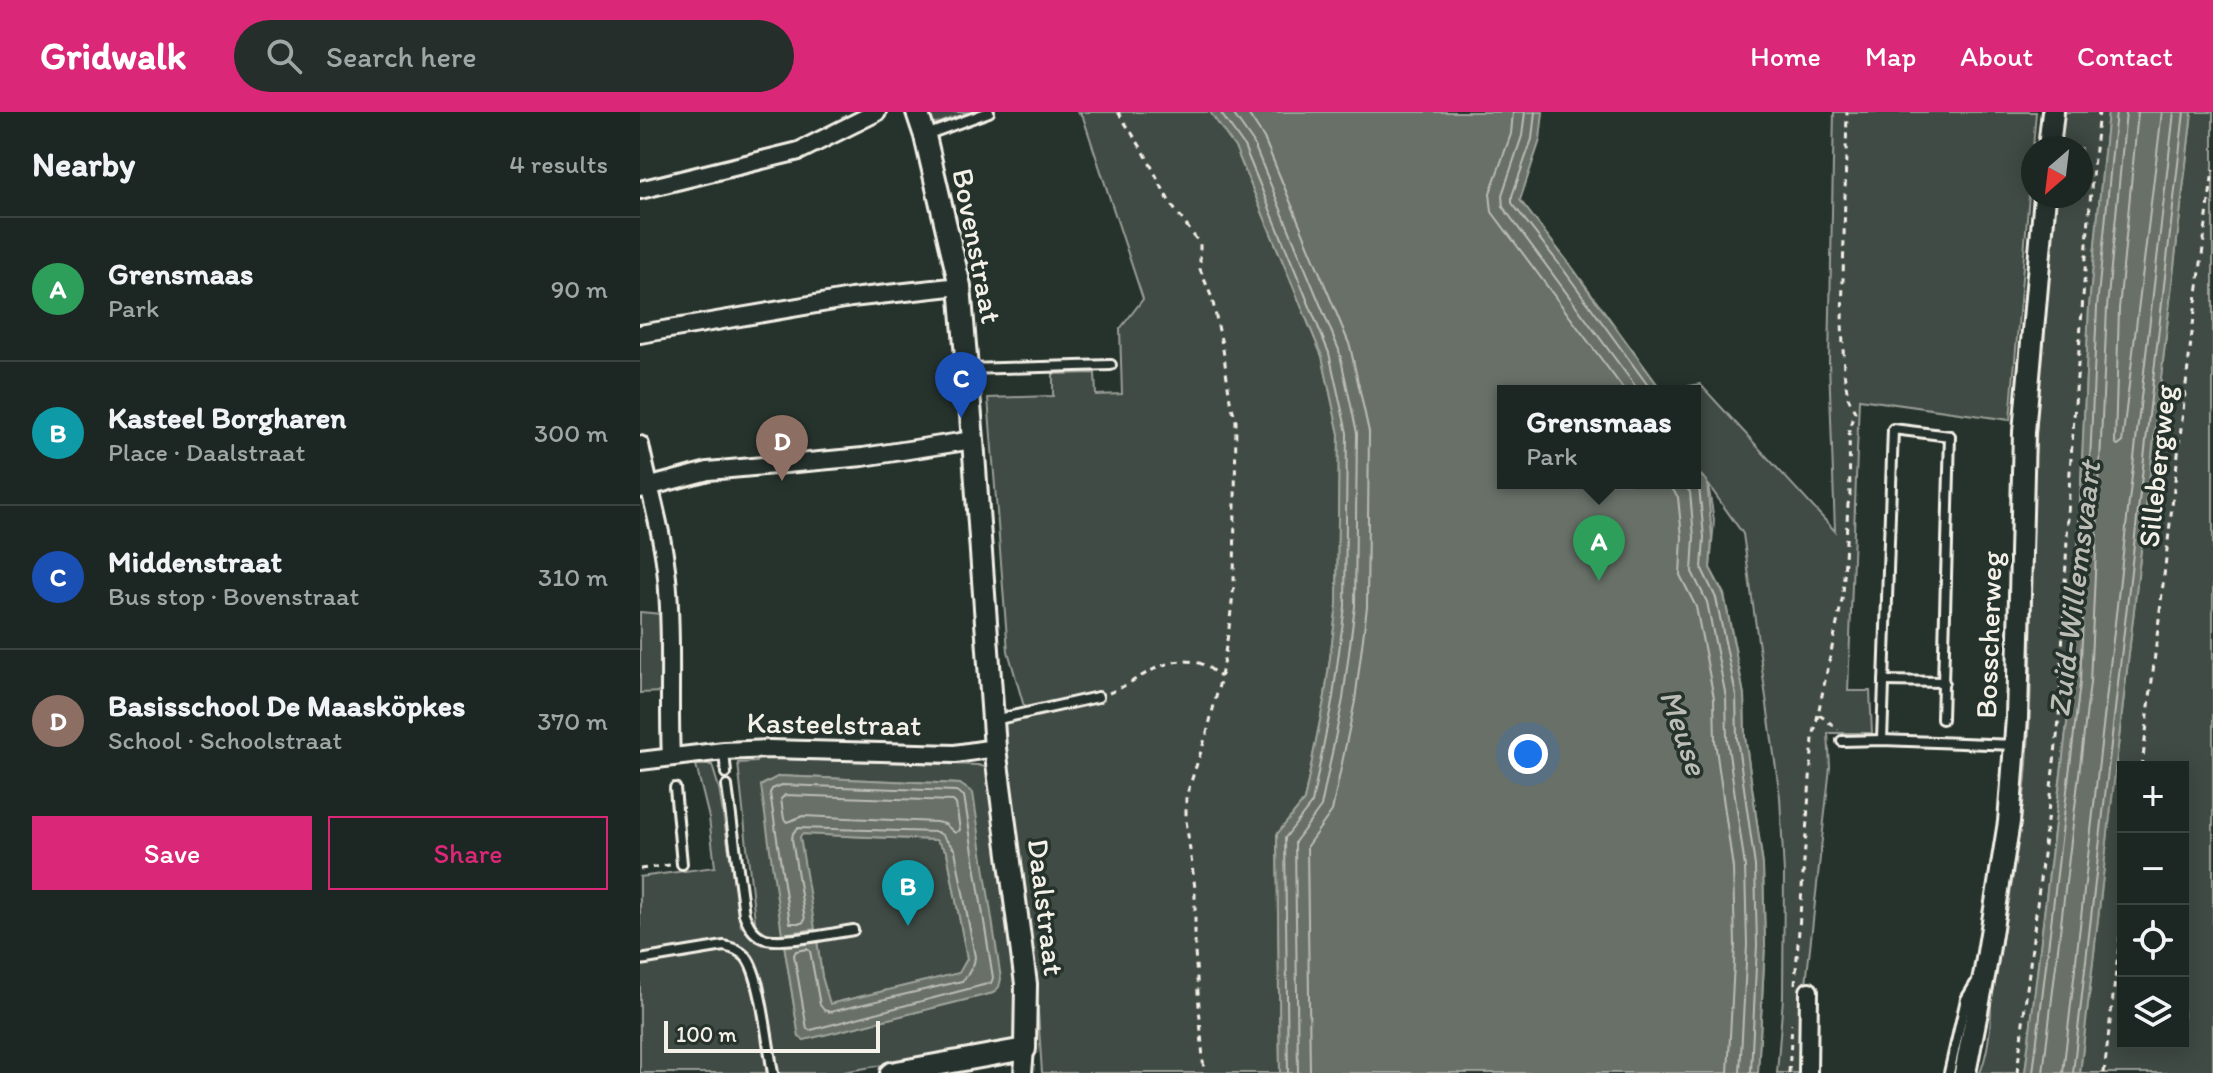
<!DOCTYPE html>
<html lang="en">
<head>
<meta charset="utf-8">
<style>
	body { margin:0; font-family:Itim,sans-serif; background:#252e2a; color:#f1f3f6 }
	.controls { position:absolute; right:24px; bottom:24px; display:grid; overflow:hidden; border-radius:0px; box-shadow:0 4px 20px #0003 }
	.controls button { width:72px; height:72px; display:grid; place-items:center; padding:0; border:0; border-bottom:2px solid #3a4340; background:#1c2622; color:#f1f3f6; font:40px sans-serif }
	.compass { position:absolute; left:1381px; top:24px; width:72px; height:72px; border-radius:50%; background:#1c2622; box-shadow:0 4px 20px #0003; rotate:208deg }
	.scale { position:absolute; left:24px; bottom:20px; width:216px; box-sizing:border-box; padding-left:8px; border:4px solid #f4f1e8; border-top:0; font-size:22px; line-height:28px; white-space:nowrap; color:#f4f1e8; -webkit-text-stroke:6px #26332d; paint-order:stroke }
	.you { position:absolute; left:888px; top:642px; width:28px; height:28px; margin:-20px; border:6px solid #fff; border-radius:50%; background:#1a73e8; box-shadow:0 0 0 12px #1a73e833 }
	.badge { display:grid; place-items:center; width:52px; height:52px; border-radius:50%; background:#db2777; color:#fff; font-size:26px; font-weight:700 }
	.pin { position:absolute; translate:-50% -66px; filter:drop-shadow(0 2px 4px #0008) }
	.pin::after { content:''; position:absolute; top:42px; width:28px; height:24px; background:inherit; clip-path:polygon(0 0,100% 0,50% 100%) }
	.popup { position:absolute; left:857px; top:273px; width:204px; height:104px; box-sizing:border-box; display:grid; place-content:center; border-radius:0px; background:#1c2622; filter:drop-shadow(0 2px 6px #0005); font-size:26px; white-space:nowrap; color:#a0a5a5 }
	.popup b { font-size:30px; color:#f1f3f6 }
	.popup::after { content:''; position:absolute; left:50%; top:100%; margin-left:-16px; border:16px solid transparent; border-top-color:#1c2622 }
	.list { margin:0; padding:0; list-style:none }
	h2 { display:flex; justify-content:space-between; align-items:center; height:104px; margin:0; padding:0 32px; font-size:34px }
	h2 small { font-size:26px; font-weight:400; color:#a0a5a5 }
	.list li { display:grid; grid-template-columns:52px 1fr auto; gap:24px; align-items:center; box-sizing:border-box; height:144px; padding:0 32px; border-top:2px solid #3a4340 }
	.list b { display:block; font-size:30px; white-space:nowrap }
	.list p { margin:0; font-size:26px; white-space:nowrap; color:#a0a5a5 }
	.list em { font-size:26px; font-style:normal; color:#a0a5a5 }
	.actions { display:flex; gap:16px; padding:24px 32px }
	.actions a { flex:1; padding:18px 0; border:2px solid #db2777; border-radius:0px; text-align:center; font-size:28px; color:#db2777 }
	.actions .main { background:#db2777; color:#fff }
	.icon { flex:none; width:44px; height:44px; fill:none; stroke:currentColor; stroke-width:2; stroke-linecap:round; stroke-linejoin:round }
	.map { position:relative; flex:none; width:1573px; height:961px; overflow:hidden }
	header { display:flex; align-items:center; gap:48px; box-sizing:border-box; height:112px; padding:0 40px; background:#db2777; color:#fff }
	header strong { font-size:38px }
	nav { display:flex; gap:44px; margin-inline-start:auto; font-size:28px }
	.search { width:560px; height:72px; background:#252e2a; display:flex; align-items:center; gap:20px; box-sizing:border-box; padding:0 28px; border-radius:44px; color:#a0a5a5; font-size:30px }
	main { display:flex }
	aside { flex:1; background:#1c2622 }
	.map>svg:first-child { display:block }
	.green { fill:#414b45; stroke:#9a9e96; stroke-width:2; fill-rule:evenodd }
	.water { fill:#676f68; stroke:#9fa39b; stroke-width:2 }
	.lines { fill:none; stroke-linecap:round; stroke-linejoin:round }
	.shore { stroke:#bcbdb5; stroke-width:2 }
	.service-casing { stroke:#f4f1e8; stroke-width:14 }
	.minor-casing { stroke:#f4f1e8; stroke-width:22 }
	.tertiary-casing { stroke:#f4f1e8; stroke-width:26 }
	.path { stroke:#f4f1e8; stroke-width:3; stroke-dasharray:6 6; stroke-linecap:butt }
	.service { stroke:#26332d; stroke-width:8 }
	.minor { stroke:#26332d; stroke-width:16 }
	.tertiary { stroke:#26332d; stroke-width:20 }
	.labels { text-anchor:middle; stroke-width:7; stroke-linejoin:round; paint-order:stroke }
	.street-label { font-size:30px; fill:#f4f1e8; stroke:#26332d }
	.water-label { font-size:32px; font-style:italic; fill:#bcbdb5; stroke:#26332d }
</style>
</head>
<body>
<header>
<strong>Gridwalk</strong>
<div class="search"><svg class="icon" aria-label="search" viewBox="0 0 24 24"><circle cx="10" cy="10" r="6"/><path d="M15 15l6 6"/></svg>Search here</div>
<nav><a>Home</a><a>Map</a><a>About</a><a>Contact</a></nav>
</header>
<main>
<aside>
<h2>Nearby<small>4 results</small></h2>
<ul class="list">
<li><span class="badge" style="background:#2e9e5b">A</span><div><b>Grensmaas</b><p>Park</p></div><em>90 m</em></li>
<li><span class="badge" style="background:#0f9aa8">B</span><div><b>Kasteel Borgharen</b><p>Place · Daalstraat</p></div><em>300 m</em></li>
<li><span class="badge" style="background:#1a4fb4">C</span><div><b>Middenstraat</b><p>Bus stop · Bovenstraat</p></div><em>310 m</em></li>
<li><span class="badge" style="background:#8d6e63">D</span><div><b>Basisschool De Maasköpkes</b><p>School · Schoolstraat</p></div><em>370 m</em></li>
</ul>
<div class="actions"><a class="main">Save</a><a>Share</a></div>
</aside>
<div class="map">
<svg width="1573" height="961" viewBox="0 0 1573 961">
	<rect width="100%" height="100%" fill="#26332d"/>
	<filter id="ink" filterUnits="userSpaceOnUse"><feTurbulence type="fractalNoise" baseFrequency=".0125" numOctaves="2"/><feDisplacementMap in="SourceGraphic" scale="16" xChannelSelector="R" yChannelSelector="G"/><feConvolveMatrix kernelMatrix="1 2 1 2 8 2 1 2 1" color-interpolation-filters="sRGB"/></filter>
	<g filter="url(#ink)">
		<g class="green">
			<polygon points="290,0 330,0 294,13"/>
			<polygon points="438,0 801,0 879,88 932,155 1022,279 863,279 863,371 1055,371 1055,279 1036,279 1038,276 1060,272 1195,419 1189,250 1194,0 1396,0 1370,308 1219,287 1208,579 1230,579 1232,621 1188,621 1190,655 1164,890 1161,961 1137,961 1143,886 1144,762 1140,685 1103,422 1068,372 1074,408 1070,456 1084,482 1096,541 1093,542 1095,555 1099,555 1104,583 1105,625 1123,753 1125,833 1118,961 924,961 938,831 598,42 682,244 699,322 697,493 685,584 664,689 637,723 640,961 402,961 396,870 367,661 362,610 387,605 368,539 348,286 413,284 413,262 455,261 456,283 482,282 480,217 503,187 443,5"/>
			<path d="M1424,0H1468L1449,195L1432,570L1385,961H1340C1349,938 1351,915 1351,891C1364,815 1379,740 1386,664C1394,573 1390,482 1393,392C1396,289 1407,186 1416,84H1441V36H1421Z"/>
			<path d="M1552,0H1573V961H1440ZM1483,655H1543V931H1483Z"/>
			<polygon points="0,500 21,502 22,580 0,581"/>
			<path d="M117,646L338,653L345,655L349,663L377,873L376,923L371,930L198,961H137L124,871L113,844L98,832L84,829L61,833L62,841C72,840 85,835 94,840C114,850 123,938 127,961H0V765L75,755L69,706L56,653H72L79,676L101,814L117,827L98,651L116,650ZM139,664L320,672L353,881L164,928L159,925L144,832L177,828L182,865L189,892L320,861L327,847L307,740L296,728L162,722L160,725L121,673Z"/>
		</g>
		<g class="water">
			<polygon points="570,0 903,0 900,28 880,88 929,152 1022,279 863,279 863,371 1055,371 1055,358 1067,369 1072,425 1070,456 1084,483 1104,583 1105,625 1123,754 1125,833 1118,961 640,961 637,722 664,689 685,584 697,493 699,322 682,244 596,37"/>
			<polygon points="1468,0 1552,0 1440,961 1385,961 1432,570 1449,195"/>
			<polygon points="139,664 320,672 333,681 361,867 359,875 353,881 164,928 159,925 144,832 177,828 182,865 190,892 319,861 327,847 307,740 296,728 162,722 160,725 175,817 142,822 121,674"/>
		</g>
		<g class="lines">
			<g class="shore">
				<polyline points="580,0 604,34 689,241 707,321 705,494 693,585 672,691 645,726 648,961"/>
				<polyline points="592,0 613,30 699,238 717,321 715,494 703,587 681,695 655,730 658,961"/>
				<polyline points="607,0 624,26 710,234 729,320 727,495 715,589 692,699 667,734 670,961"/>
				<polyline points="873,0 871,22 850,81 852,100 985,279"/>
				<polyline points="885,0 882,24 862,83 863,95 999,279"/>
				<polyline points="895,0 892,27 872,84 872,91 923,157 1012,279"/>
				<polyline points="1498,0 1479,197 1475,330 1478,334 1482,331 1522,0"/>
				<polyline points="1055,370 1059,374 1064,425 1062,457 1076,486 1096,583 1097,626 1115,754 1117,833 1111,961"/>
				<polyline points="1028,371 1038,385 1042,425 1040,463 1056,495 1074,586 1075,629 1093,756 1095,833 1088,961"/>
				<polyline points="1042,371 1050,380 1054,425 1052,460 1067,490 1086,585 1087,627 1105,755 1107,833 1100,961"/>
				<polygon points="142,673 316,679 324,684 353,866 351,871 171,918 167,917 154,843 156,839 167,837 170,839 180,893 184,898 190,900 322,869 327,864 334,851 335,845 315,738 302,723 297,720 158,716 153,721 152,727 165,808 162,811 150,811 130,681 132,677"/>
				<polygon points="145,683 313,689 316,692 320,718 315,721 305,712 296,710 163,704 147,710 144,707 141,687"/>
				<polyline points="1393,961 1440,571 1457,195 1476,0"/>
				<polyline points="1403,961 1450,571 1467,196 1486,0"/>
				<polyline points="1423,961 1534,0"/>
				<polyline points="1433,961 1544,0"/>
			</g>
			<g class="service-casing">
				<g id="service">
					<polyline points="286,23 349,0"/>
					<polyline points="328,257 471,253"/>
					<polyline points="1244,569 1304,570"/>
					<polyline points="354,608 458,585"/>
					<polyline points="1242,628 1253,317 1310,324 1302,607"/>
					<polyline points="1202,629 1242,628 1375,633"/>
					<polyline points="84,639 86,661"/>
					<path d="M87,674L104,802C108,812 112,821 123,826C140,833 193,821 213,818"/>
					<polyline points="35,676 42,752"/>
					<path d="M0,848L84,834C93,836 99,838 106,845C121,862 128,936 133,961"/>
					<polyline points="1309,961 1326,887 1337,869"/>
				</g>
			</g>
			<g class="minor-casing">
				<g id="minor">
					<polyline points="0,78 159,39 237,0"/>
					<polyline points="0,222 211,186 320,174"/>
					<path d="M0,333C9,378 23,421 27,466C33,526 28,586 31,645"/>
					<polyline points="0,377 68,359 223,345 333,328"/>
					<polyline points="0,649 84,639 130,637 315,642 355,636"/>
					<polyline points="383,961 385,937"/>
					<polyline points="1168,961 1169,879"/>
				</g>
			</g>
			<g class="tertiary-casing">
				<g id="tertiary">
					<polyline points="1409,36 1413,0"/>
					<polyline points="251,961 385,937 386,872 355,636 333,328 320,174 285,24 277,0"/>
					<polyline points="1325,961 1345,859 1369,710 1377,606 1384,320 1405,84"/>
				</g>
			</g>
			<g class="path">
				<polyline points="478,0 504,40 530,91 560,132 560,157 572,186 583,237 590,288 596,309 594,473 589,516 581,565 567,621 546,685 546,708 555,776 555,840 564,961"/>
				<path d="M469,581C498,570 525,541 559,551C567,553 575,561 581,565"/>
				<polyline points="1179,603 1188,609 1198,618"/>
				<polyline points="1502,655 1551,229 1573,58"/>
				<polyline points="0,757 30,753"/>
				<polyline points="1155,872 1173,626 1203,483 1208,392 1210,387 1209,316 1215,300 1208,285 1204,260 1202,210 1207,0"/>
				<polyline points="1149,961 1152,912"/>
				<polyline points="1377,961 1419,608 1430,359 1452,65 1459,0"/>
				<polyline points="1464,961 1483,800"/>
			</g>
			<use href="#service" class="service"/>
			<use href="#minor" class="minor"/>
			<use href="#tertiary" class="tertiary"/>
		</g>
	</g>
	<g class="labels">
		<g class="street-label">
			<text transform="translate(337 134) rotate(79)" y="10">Bovenstraat</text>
			<text transform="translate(1517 354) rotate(-84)" y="10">Sillebergweg</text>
			<text transform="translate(1349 523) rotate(-88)" y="10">Bosscherweg</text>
			<text transform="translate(194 612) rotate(1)" y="10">Kasteelstraat</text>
			<text transform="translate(406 795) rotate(83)" y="10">Daalstraat</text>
		</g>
		<g class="water-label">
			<text transform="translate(1434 477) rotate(-83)" y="11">Zuid-Willemsvaart</text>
			<text transform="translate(1044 620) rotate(71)" y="11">Meuse</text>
		</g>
	</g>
</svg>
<div class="controls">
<button>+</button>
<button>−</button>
<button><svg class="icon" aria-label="locate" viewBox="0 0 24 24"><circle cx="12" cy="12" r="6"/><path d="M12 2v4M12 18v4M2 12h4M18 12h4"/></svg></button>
<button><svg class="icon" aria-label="layers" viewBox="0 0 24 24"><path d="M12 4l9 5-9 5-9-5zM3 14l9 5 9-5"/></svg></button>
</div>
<svg class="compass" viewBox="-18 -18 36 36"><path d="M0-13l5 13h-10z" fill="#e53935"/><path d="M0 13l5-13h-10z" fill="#a0a5a5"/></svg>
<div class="scale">100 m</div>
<div class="you"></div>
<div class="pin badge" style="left:959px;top:469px;background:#2e9e5b">A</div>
<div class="popup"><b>Grensmaas</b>Park</div>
<div class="pin badge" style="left:268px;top:814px;background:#0f9aa8">B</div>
<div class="pin badge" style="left:321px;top:306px;background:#1a4fb4">C</div>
<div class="pin badge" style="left:142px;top:369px;background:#8d6e63">D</div>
</div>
</main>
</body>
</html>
